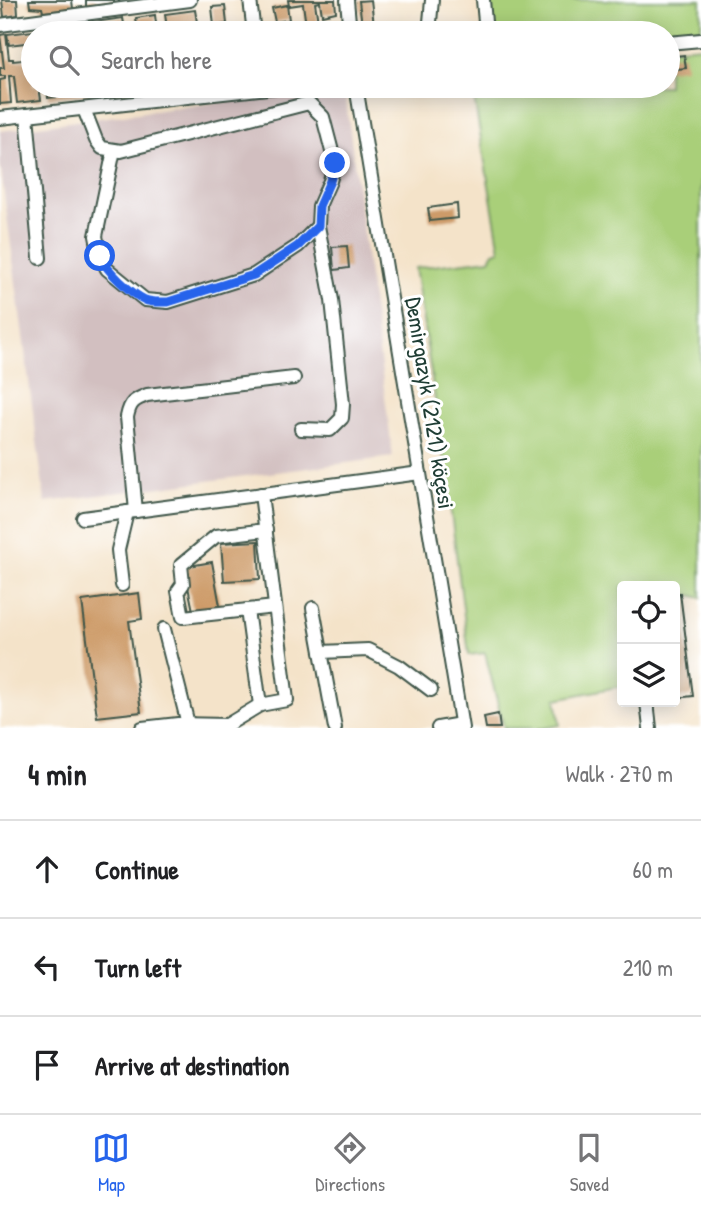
<!DOCTYPE html>
<html lang="en">
<head>
<meta charset="utf-8">
<style>
	body { margin:0; font-family:"Patrick Hand",sans-serif; background:#f6f6f6; color:#202124 }
	.controls { position:absolute; right:21px; bottom:21px; display:grid; overflow:hidden; border-radius:7px; box-shadow:0 4px 18px #0003 }
	.controls button { width:63px; height:63px; display:grid; place-items:center; padding:0; border:0; border-bottom:2px solid #e0e0e0; background:#fff; color:#202124; font:35px sans-serif }
	.stop { position:absolute; width:21px; height:21px; margin:-16px; border:5px solid #2563eb; border-radius:50%; background:#fff }
	.stop.end { background:#2563eb; border-color:#fff; box-shadow:0 2px 7px #0008 }
	.list { margin:0; padding:0; list-style:none }
	h2 { display:flex; justify-content:space-between; align-items:center; height:91px; margin:0; padding:0 28px; font-size:30px }
	h2 small { font-size:23px; font-weight:400; color:#757577 }
	.list li { display:grid; grid-template-columns:46px 1fr auto; gap:21px; align-items:center; box-sizing:border-box; height:98px; padding:0 28px; border-top:2px solid #e0e0e0 }
	.list b { display:block; font-size:26px; white-space:nowrap }
	.list em { font-size:23px; font-style:normal; color:#757577 }
	.icon { flex:none; width:38px; height:38px; fill:none; stroke:currentColor; stroke-width:2; stroke-linecap:round; stroke-linejoin:round }
	.map { position:relative; flex:none; width:701px; height:728px; overflow:hidden }
	.search { position:absolute; background:#fff; box-shadow:0 4px 18px #0003; left:21px; right:21px; top:21px; height:77px; display:flex; align-items:center; gap:18px; box-sizing:border-box; padding:0 24px; border-radius:38px; color:#757577; font-size:26px }
	.sheet { height:385px; background:#fff }
	nav { display:flex; justify-content:space-around; align-items:center; box-sizing:border-box; height:98px; border-top:2px solid #e0e0e0; background:#fff; font-size:19px; color:#757577 }
	nav a { display:grid; justify-items:center; gap:4px }
	nav .on { color:#2563eb }
	.map>svg:first-child { display:block }
	.industrial { fill:#d2bfc0 }
	.green { fill:#a9cf79; stroke:#648656; stroke-width:2 }
	.building { fill:#cd9b69 }
	.lines { fill:none; stroke-linecap:round; stroke-linejoin:round }
	.minor-casing { stroke:#3f564a; stroke-width:16 }
	.minor { stroke:#fff; stroke-width:12 }
	.route { stroke:#2563eb; stroke-width:9 }
	.labels { text-anchor:middle; stroke-width:6; stroke-linejoin:round; paint-order:stroke }
	.street-label { font-size:23px; fill:#1f3d34; stroke:#fff }
</style>
</head>
<body>
<div class="map">
<svg width="701" height="728" viewBox="0 0 701 728">
	<rect width="100%" height="100%" fill="#fff"/>
	<filter id="ink" filterUnits="userSpaceOnUse"><feTurbulence type="fractalNoise" baseFrequency=".0143" numOctaves="2"/><feDisplacementMap in="SourceGraphic" scale="14" xChannelSelector="R" yChannelSelector="G"/><feConvolveMatrix kernelMatrix="1 2 1 2 8 2 1 2 1" color-interpolation-filters="sRGB"/></filter>
	<filter id="wash" filterUnits="userSpaceOnUse"><feTurbulence type="fractalNoise" baseFrequency=".00686" numOctaves="4" result="noise"/><feDisplacementMap in="SourceGraphic" scale="28" xChannelSelector="R" yChannelSelector="G"/><feGaussianBlur stdDeviation="1.57" result="paint"/><feColorMatrix in="noise" values="0 0 0 0 0 0 0 0 0 0 0 0 0 0 0 0 0 1.4 0 .05"/><feComposite in="paint" operator="in"/></filter>
	<g filter="url(#wash)">
		<rect width="100%" height="100%" fill="#f4e3c9"/>
		<polygon class="industrial" points="344,86 393,457 45,502 0,163 0,131"/>
		<g class="green">
			<polygon points="488,0 701,0 701,33 668,36 668,33 491,33"/>
			<polygon points="701,46 701,598 675,591 675,586 622,586 622,686 556,699 560,725 543,728 504,728 485,653 469,655 444,458 415,268 490,259 494,252 500,250 472,86 668,86 668,49"/>
		</g>
		<g id="blocks">
			<g class="building">
				<polygon points="2,0 17,0 18,15 4,17"/>
				<polygon points="29,0 72,0 73,9 43,12 42,8 30,7"/>
				<polygon points="86,0 119,0 119,3 86,7"/>
				<polygon points="288,0 335,0 336,12 322,15 320,2 315,3 318,22 320,22 321,27 324,27 324,29 337,27 338,33 307,33 303,4 289,6"/>
				<polygon points="371,0 374,25 386,23 387,31 390,30 390,33 363,33 359,1"/>
				<polygon points="287,5 289,20 275,22 272,8"/>
				<polygon points="225,6 227,24 214,26 212,7"/>
				<polygon points="195,10 198,29 192,30 193,33 178,33 177,27 167,29 165,14"/>
				<polygon points="155,15 157,32 138,33 136,18"/>
				<polygon points="123,18 125,30 113,31 113,33 88,33 87,23"/>
				<polygon points="76,26 77,33 41,33 41,29"/>
				<polygon points="33,31 33,42 9,45 7,34"/>
				<polygon points="6,34 9,59 13,59 13,61 33,59 33,86 39,86 41,100 17,103 14,76 9,76 11,103 0,104 0,80 5,79 5,76 0,76 0,68 4,68 0,35"/>
				<polygon points="684,55 686,68 668,70 668,57"/>
				<polygon points="47,86 88,86 88,94 48,98"/>
				<polygon points="95,86 119,86 120,92 95,93"/>
				<polygon points="457,204 458,218 430,221 428,208"/>
				<polygon points="347,246 349,268 334,270 332,247"/>
				<polygon points="258,541 260,579 224,581 221,543"/>
				<polygon points="212,562 220,606 193,611 184,567"/>
				<polygon points="139,593 142,619 129,621 141,712 97,717 82,601"/>
				<polygon points="675,593 680,593 693,696 675,698 675,681 677,681 675,660"/>
				<polygon points="498,714 500,728 486,728 484,717"/>
			</g>
		</g>
	</g>
	<g filter="url(#ink)">
		<use href="#blocks" fill-opacity="0" stroke="#3f564a" stroke-width="2"/>
		<g class="lines">
			<g class="minor-casing">
				<g id="minor">
					<polyline points="250,0 254,33"/>
					<polyline points="347,0 350,33"/>
					<polyline points="483,0 486,33"/>
					<polyline points="0,25 190,0"/>
					<polyline points="429,33 432,0"/>
					<polyline points="668,43 701,40"/>
					<polyline points="356,86 462,728"/>
					<polyline points="84,109 96,140 102,148 121,151 309,103 323,117 335,163 330,181 319,206 318,226 332,300 343,404 342,418 330,430 301,429"/>
					<polyline points="27,115 40,258"/>
					<polyline points="0,118 286,86"/>
					<polyline points="114,150 96,236 100,256 107,269 145,300 168,302 254,275 298,246 318,226"/>
					<path d="M136,511L127,417C130,402 134,400 147,395L294,378"/>
					<polyline points="83,518 420,473"/>
					<polyline points="266,530 216,536 181,565 183,584 178,591 183,617 275,607"/>
					<polyline points="122,585 118,550 127,512"/>
					<polyline points="313,608 335,728"/>
					<polyline points="247,610 260,705 287,700 261,494"/>
					<polyline points="164,629 188,724"/>
					<polyline points="321,652 368,650 399,666 431,690"/>
					<polyline points="647,702 650,728"/>
					<polyline points="142,728 178,724 227,725 260,705"/>
					<polyline points="438,728 461,724"/>
				</g>
			</g>
			<use href="#minor" class="minor"/>
		</g>
	</g>
	<g class="lines" filter="url(#ink)">
		<path class="route" d="M100,256C107,271 130,293 145,300C152,303 160,302 168,302L254,275L298,246L318,226L319,206L330,181L335,163"/>
	</g>
	<g class="labels">
		<g class="street-label">
			<text transform="translate(430 403) rotate(81)" y="8">Demirgazyk (2121) köçesi</text>
		</g>
	</g>
</svg>
<div class="controls">
<button><svg class="icon" aria-label="locate" viewBox="0 0 24 24"><circle cx="12" cy="12" r="6"/><path d="M12 2v4M12 18v4M2 12h4M18 12h4"/></svg></button>
<button><svg class="icon" aria-label="layers" viewBox="0 0 24 24"><path d="M12 4l9 5-9 5-9-5zM3 14l9 5 9-5"/></svg></button>
</div>
<div class="stop" style="left:100px;top:256px"></div>
<div class="stop end" style="left:335px;top:163px"></div>
<div class="search"><svg class="icon" aria-label="search" viewBox="0 0 24 24"><circle cx="10" cy="10" r="6"/><path d="M15 15l6 6"/></svg>Search here</div>
</div>
<section class="sheet">
<h2>4 min<small>Walk · 270 m</small></h2>
<ul class="list">
<li><svg class="icon" aria-label="ahead" viewBox="0 0 24 24"><path d="M12 20V5M6 11l6-6 6 6"/></svg><div><b>Continue</b></div><em>60 m</em></li>
<li><svg class="icon" aria-label="left" viewBox="0 0 24 24"><path d="M17 20v-9H6M10 6l-5 5 5 5"/></svg><div><b>Turn left</b></div><em>210 m</em></li>
<li><svg class="icon" aria-label="arrive" viewBox="0 0 24 24"><path d="M6 21V4h12l-3 4 3 4H6"/></svg><div><b>Arrive at destination</b></div></li>
</ul>
</section>
<nav>
<a class="on"><svg class="icon" aria-label="map" viewBox="0 0 24 24"><path d="M3 6l6-2 6 2 6-2v14l-6 2-6-2-6 2zM9 4v14M15 6v14"/></svg>Map</a>
<a><svg class="icon" aria-label="directions" viewBox="0 0 24 24"><path d="M12 3l9 9-9 9-9-9zM9 14v-3h6M13 9l2 2-2 2"/></svg>Directions</a>
<a><svg class="icon" aria-label="saved" viewBox="0 0 24 24"><path d="M7 4h10v16l-5-4-5 4z"/></svg>Saved</a>
</nav>
</body>
</html>
